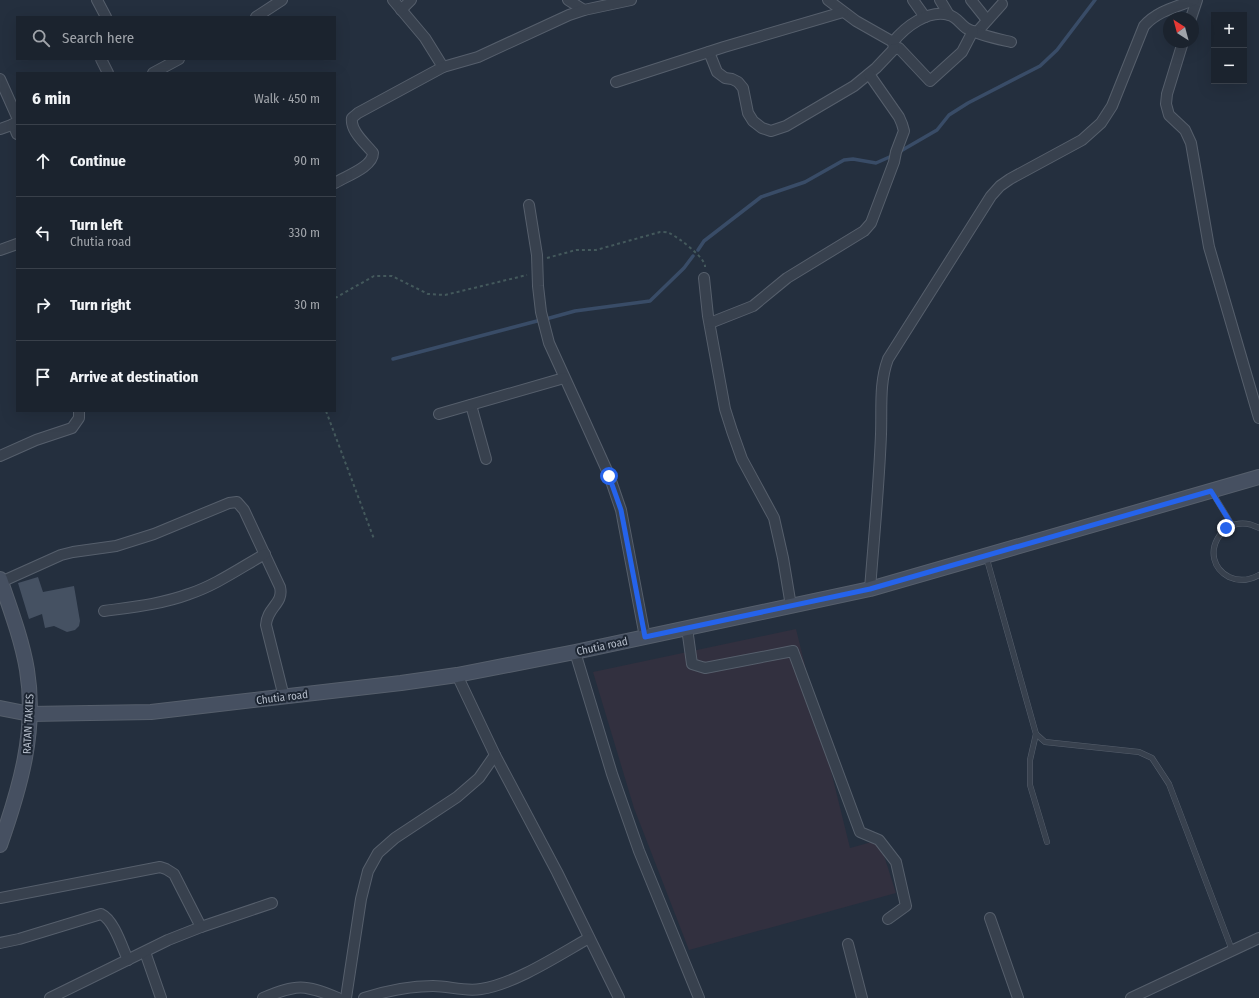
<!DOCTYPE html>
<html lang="en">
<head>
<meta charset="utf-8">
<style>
	body { margin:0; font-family:"Fira Sans Condensed",sans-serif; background:#282f3a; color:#f1f3f6 }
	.controls { position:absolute; right:12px; top:12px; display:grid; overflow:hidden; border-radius:0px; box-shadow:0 4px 16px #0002 }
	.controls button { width:36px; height:36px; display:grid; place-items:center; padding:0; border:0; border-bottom:1px solid #39404a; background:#1b232e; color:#f1f3f6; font:20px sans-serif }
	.compass { position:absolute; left:1163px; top:12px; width:36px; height:36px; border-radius:50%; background:#1b232e; box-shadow:0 4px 16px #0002; rotate:324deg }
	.stop { position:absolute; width:12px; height:12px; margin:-9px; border:3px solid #2563eb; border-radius:50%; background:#fff }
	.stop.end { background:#2563eb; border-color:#fff; box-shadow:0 1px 4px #0008 }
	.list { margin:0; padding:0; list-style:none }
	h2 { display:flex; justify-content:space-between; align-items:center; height:52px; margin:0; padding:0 16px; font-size:17px }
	h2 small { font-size:13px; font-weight:400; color:#a0a4aa }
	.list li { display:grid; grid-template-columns:26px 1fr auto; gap:12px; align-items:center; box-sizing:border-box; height:72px; padding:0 16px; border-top:1px solid #39404a }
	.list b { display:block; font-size:15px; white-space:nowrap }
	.list p { margin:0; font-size:13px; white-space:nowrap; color:#a0a4aa }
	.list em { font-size:13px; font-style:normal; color:#a0a4aa }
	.icon { flex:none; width:22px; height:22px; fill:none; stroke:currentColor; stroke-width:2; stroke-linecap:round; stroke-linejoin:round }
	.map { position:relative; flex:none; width:1259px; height:998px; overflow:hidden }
	.search { position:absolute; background:#1b232e; box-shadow:0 4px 16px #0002; left:16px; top:16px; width:320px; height:44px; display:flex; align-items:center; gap:10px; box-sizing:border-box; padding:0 14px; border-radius:0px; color:#a0a4aa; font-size:15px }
	.panel { position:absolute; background:#1b232e; box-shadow:0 4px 16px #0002; left:16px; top:72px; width:320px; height:340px; border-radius:0px }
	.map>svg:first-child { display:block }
	.medical { fill:#32303f }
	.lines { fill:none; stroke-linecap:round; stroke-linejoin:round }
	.stream { stroke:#394c67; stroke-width:3.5 }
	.building { fill:#455162 }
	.lane-casing { stroke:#565f6c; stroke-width:6 }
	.street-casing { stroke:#565f6c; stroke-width:12 }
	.secondary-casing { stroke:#565f6c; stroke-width:16 }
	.path { stroke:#44595c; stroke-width:2; stroke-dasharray:3 3; stroke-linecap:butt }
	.lane { stroke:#38414e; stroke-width:5 }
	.street { stroke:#38414e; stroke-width:10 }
	.secondary { stroke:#465061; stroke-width:14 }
	.route { stroke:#2563eb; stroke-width:5 }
	.labels { text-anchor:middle; stroke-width:4; stroke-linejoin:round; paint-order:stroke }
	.street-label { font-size:11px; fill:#b4bcc9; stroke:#1d2633 }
</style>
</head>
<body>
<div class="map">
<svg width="1259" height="998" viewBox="0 0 1259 998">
	<rect width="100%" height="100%" fill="#242f3e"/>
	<polygon class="medical" points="796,629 850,848 879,840 896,893 689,950 634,808 593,672"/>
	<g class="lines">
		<g class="stream">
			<polyline points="899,152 937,130 949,115 968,103 1040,66 1057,50 1095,0"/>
			<polyline points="698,250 704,241 761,197 805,182 844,160 853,159 876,163 894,155"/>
			<polyline points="546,319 575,311 650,301 684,268 693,256"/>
			<polyline points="393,359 537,321"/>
		</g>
	</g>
	<polygon class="building" points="38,577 43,592 74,586 80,621 79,626 75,630 67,632 54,626 45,628 42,614 29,619 18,583"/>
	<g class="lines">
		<g class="lane-casing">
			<g id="lane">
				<polyline points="1212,492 1232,525"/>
				<path d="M1259,528C1223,508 1195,559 1229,577C1240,582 1250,580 1259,575"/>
				<polyline points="986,556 1036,734 1045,742 1139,752 1152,758 1169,784 1232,950"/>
				<polyline points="1036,734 1030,760 1030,785 1047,842"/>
			</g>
		</g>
		<g class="street-casing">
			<g id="street">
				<polyline points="97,0 106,17"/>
				<polyline points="393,0 425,38 443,67"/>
				<polyline points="568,0 584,10"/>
				<polyline points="828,0 856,21 893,42"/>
				<polyline points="913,0 925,17"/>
				<polyline points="940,0 949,15"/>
				<polyline points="971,0 987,20"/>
				<polyline points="401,10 411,0"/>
				<polyline points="256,17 282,0"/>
				<polyline points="1191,18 1197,0"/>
				<polyline points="977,32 1002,4"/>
				<polyline points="1183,42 1167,94 1166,104 1169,115 1185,130 1191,143 1209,247 1259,418"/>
				<path d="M894,49L893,42C905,27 928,9 949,15C957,17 960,24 966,28C978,35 998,39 1011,42"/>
				<polyline points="894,49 899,48 930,81 962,52 973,31"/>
				<polyline points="709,52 717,72 725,78 732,79 738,82 743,88 748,113 753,121 762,128 771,131 786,126 854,86 876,68 894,49"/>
				<polyline points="101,59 108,73"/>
				<polyline points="153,73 179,59"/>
				<polyline points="0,79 17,117"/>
				<polyline points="616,82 724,47 843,12"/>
				<polyline points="13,124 17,134"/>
				<polyline points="0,129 17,123"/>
				<path d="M335,183C346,176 373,167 373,153C366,144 350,131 352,118L358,113L443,67L478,57L569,15L584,10L631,0"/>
				<polyline points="529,205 537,255 538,286 541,312 549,343 586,424 609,475 621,510 645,637"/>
				<polyline points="0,250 17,244"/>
				<polyline points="704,278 708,316 725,409 732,431 742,459 774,518 783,558 791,606"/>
				<polyline points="710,323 753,306 787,278 864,231 871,223 894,162 896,152 904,131 902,124 899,117 869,74"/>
				<polyline points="471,405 486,459"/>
				<polyline points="439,414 564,378"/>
				<polyline points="0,456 36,440 72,428 79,418 79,411"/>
				<path d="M1,582L61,555L73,552L116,546L154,534L229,503L237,502L244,510L280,587C284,604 267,607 266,625L284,697"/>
				<path d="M870,589C874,537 879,486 881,434C882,408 879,383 888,359L991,196L1000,186L1010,179L1082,140L1101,123L1112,106L1144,26C1157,11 1176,7 1194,0"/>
				<path d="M104,611C133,607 162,604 189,594C216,585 240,568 265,554"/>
				<polyline points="687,628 692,664 705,668 793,651 860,832 879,840 896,862 906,906 888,919"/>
				<polyline points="575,652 612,774 639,851 699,998"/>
				<polyline points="457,675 495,755 557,872 619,998"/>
				<polyline points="0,898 160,867 166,869 174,874 201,927"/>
				<polyline points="990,918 1018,998"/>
				<path d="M0,943L19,939L101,914C114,920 122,947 128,960"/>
				<polyline points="848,944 862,998"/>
				<polyline points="145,952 161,998"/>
				<polyline points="50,998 168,940 201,927 272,903"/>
				<path d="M263,998C298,984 303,984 338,998"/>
				<polyline points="346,998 361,899 368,871 378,853 395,838 457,797 479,778 495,755"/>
				<path d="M364,998C386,991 409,986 433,986C449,986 465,992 481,989C515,984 559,955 589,938"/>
				<polyline points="1131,998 1259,938"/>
			</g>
		</g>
		<g class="secondary-casing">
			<g id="secondary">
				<path d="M0,579C10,608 22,640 27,670C37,731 20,788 0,845"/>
				<polyline points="0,708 30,714 151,712 401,683 457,675 575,652 870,589 1259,477"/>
			</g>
		</g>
		<g class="path">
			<path d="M547,258L576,250H596L660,232C663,232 667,232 669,233C678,237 706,258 705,267"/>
			<polyline points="335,298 374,276 392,276 428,294 445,295 527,275"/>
			<polyline points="326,411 374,539"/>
		</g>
		<use href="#lane" class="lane"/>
		<use href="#street" class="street"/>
		<use href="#secondary" class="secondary"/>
	</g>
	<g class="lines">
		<polyline class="route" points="609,476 621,510 645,637 870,589 1211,491 1232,525 1226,528"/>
	</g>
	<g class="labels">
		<g class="street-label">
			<text transform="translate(602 646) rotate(-12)" y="4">Chutia road</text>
			<text transform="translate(282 697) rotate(-7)" y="4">Chutia road</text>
			<text transform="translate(28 724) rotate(-87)" y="4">RATAN TAKIES</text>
		</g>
	</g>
</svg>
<div class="controls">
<button>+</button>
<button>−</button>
</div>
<svg class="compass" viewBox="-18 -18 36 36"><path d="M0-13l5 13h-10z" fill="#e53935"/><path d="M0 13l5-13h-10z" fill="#a0a4aa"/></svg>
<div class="stop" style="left:609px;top:476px"></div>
<div class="stop end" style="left:1226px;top:528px"></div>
<div class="search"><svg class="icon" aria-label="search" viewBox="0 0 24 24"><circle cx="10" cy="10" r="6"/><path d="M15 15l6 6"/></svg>Search here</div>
<section class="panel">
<h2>6 min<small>Walk · 450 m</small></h2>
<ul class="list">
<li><svg class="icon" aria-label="ahead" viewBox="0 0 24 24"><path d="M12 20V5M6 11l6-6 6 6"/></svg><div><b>Continue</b></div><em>90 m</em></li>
<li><svg class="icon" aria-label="left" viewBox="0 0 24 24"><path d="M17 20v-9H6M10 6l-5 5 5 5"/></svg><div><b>Turn left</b><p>Chutia road</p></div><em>330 m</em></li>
<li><svg class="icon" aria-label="right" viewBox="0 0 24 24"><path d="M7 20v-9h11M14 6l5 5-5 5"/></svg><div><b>Turn right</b></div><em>30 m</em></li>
<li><svg class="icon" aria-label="arrive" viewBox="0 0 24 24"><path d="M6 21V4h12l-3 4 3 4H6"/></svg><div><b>Arrive at destination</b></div></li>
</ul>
</section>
</div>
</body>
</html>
